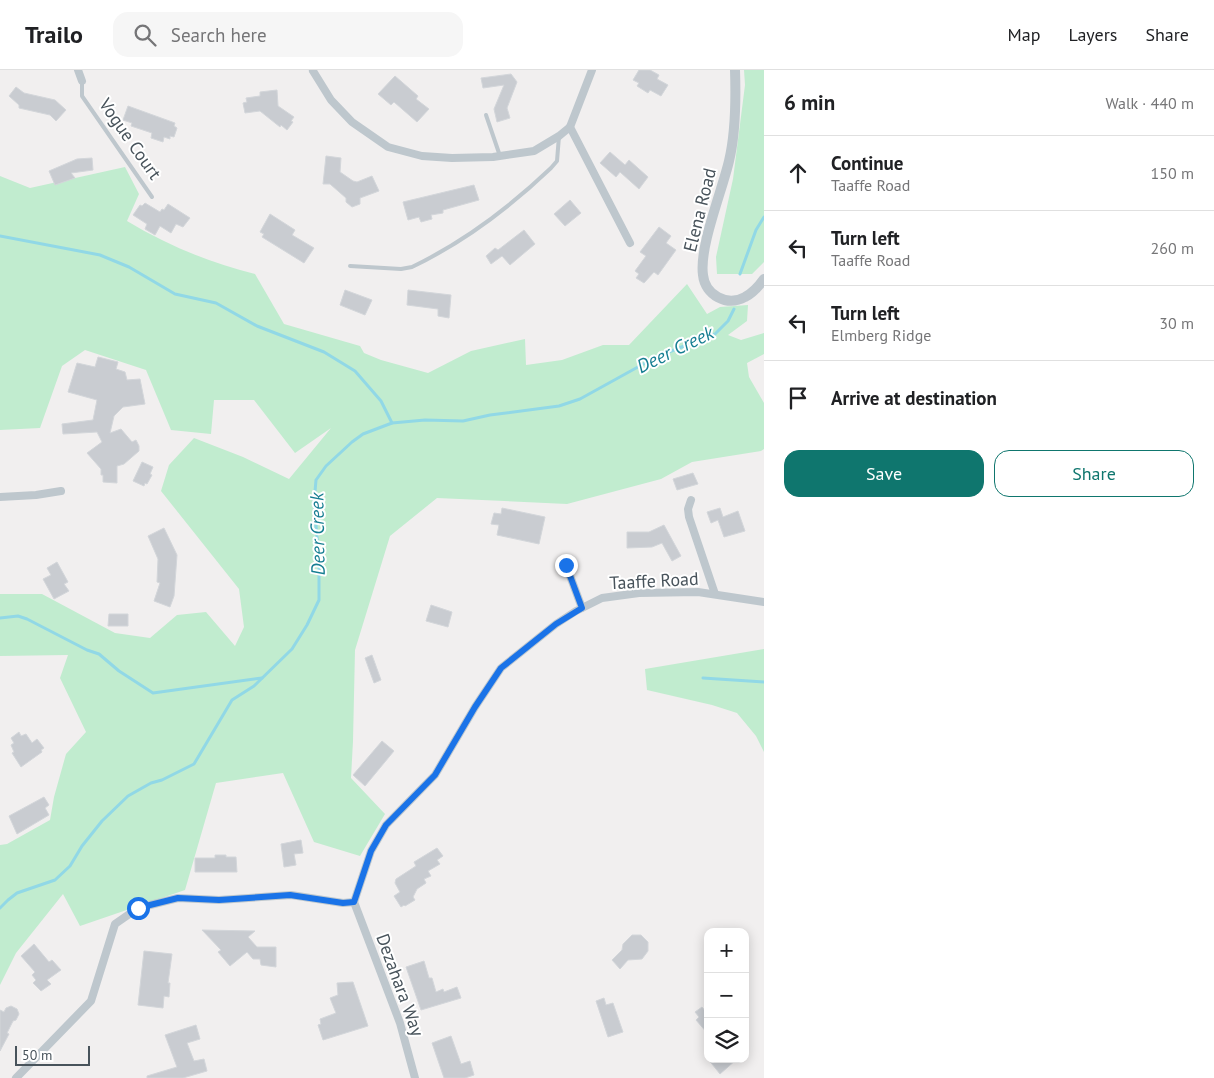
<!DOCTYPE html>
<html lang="en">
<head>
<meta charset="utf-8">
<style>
	body { margin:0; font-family:"PT Sans",sans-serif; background:#f6f6f6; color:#202124 }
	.controls { position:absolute; right:15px; bottom:15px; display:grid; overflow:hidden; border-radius:10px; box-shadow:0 2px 12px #0003 }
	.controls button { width:45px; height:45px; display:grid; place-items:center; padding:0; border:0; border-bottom:1px solid #e0e0e0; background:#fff; color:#202124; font:25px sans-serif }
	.scale { position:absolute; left:15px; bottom:12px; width:75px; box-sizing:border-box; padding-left:5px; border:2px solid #48535b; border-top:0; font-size:14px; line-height:18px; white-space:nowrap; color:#48535b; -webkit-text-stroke:4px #fff; paint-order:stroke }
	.stop { position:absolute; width:15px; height:15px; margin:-11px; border:4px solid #1a73e8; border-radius:50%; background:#fff }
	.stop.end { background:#1a73e8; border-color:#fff; box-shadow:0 1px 5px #0008 }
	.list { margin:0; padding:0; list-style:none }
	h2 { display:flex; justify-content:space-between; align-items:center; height:65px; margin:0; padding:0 20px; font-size:21px }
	h2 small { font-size:16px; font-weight:400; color:#757577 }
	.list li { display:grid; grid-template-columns:32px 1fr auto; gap:15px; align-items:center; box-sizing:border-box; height:75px; padding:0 20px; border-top:1px solid #e0e0e0 }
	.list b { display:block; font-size:19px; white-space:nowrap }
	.list p { margin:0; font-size:16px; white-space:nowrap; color:#757577 }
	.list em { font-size:16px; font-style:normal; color:#757577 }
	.actions { display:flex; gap:10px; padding:15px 20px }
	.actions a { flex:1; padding:11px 0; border:1px solid #0f766e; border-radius:15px; text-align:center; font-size:18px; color:#0f766e }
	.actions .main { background:#0f766e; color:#fff }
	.icon { flex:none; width:28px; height:28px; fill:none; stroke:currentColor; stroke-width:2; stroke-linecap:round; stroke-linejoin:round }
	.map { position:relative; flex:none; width:764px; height:1008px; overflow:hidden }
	header { display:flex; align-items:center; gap:30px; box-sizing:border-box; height:70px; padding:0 25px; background:#fff; border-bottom:1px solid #e0e0e0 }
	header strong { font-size:24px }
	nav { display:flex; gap:28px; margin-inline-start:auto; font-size:18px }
	.search { width:350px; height:45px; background:#f6f6f6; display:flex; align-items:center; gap:12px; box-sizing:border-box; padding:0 18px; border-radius:15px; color:#757577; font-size:19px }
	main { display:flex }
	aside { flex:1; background:#fff }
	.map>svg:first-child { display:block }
	.green { fill:#c1eccf }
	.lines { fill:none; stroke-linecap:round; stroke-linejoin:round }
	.stream { stroke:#91d8e6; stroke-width:3 }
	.building { fill:#c9ccd1; stroke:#d3d6da }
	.service { stroke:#bec7cd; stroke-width:4 }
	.minor { stroke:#bec7cd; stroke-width:8 }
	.tertiary { stroke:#bec7cd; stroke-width:10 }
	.route { stroke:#1a73e8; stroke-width:6 }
	.labels { text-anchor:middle; stroke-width:4; stroke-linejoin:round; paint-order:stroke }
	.street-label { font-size:18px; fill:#48535b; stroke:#fff }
	.water-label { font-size:19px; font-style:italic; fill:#167e92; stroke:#fff }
</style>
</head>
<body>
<header>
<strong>Trailo</strong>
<div class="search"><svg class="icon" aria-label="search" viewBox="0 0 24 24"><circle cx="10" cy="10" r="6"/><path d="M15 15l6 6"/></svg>Search here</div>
<nav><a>Map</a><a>Layers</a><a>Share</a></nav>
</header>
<main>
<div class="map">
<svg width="764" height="1008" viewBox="0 0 764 1008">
	<rect width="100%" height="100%" fill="#f1efef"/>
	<g class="green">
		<polygon points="744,0 764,0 764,192 752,204 717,204 716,187 733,109 745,15"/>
		<path d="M125,97L139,124L127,151C167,175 210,193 255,204L284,254L360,276L364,283L381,290L428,303L471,281L525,269L526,295L562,290L603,275H629L687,214L707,244L720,237L748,235L747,251L728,265L741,270L764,263V284L747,293L749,307L764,333V379L761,381L692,392L661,409L567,434L437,428L390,466L355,580L353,671L351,708L385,744L360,786L314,772L283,703L216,713L185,820L80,856L63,824L16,883L0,915V775L7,774L50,750L54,727L66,684L86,662L60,608L68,585L0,586V524H42L115,563L150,568L177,545L206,542L235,576L244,557L239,519L161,421L169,395L194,368L243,387L289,409L331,358L295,383L254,330H214L211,364L171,360L146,300L85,280L62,296L40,358L0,360V106L30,118Z"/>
		<polygon points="764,579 764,682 756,666 737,643 712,635 647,620 645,599"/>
	</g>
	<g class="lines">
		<g class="stream">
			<polyline points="0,166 100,185 129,197 175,224 216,233 257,256 324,282 355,301 381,331 392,353"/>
			<polyline points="740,204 756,160 764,147"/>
			<polyline points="0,548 18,546 27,549 87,580 99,584 119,601 153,623 262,608"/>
			<polyline points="703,608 764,612"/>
			<polyline points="0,838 8,830 17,823 55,810 70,796 82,776 102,751 128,726 151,713 162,710 194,694 232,630 254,616 292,579 307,555 319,530 319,490 314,433 316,410 326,396 352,372 363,364 392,353 425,350 463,351 490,345 559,336 580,329 656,287 715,264 728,251 734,239"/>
		</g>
	</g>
	<g class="building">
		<polygon points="639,0 650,0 659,5 657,9 668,15 661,26 650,20 648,23 637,16 639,13 633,10"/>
		<polygon points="511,4 517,12 507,38 510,48 497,52 494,39 504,15 483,18 481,8"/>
		<polygon points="395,6 418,26 416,29 429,39 417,52 394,32 391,35 378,24"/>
		<polygon points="16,17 24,23 55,30 66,40 56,51 50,45 19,38 19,35 9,26"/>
		<polygon points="277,20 278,36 294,47 291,51 293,52 287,60 281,55 280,57 260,41 245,43 243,33 247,32 246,28 260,26 260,22"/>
		<polygon points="128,36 175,53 174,56 177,58 174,67 170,66 170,69 164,67 163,72 151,68 152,63 131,56 132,53 123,50"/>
		<polygon points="610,82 625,95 629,90 648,107 639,119 620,102 616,107 600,93"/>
		<polygon points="326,86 341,88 340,102 353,111 357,112 372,106 379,121 360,128 360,134 352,137 346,132 346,128 330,114 323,114"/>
		<polygon points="92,88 93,100 71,103 75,108 55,115 49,101 77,89"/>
		<polygon points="474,115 479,130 443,140 443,143 431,145 432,149 421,152 419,147 408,150 403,132"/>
		<polygon points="570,130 581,143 565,156 554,144"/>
		<polygon points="145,133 160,142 162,139 164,140 168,134 190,148 183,157 176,154 171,163 160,156 155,165 145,159 147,154 133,145 140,135 142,136"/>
		<polygon points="270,144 295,160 292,165 314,178 304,193 262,167 264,164 260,162"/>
		<polygon points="659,157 671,166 666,173 676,180 658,205 654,202 644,213 636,208 639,204 635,201 646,186 640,182"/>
		<polygon points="524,160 535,174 510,195 502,186 491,194 486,186 495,178 498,180"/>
		<polygon points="345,220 372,230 365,245 340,235"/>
		<polygon points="408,220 451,225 449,248 438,246 438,239 407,235"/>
		<polygon points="98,287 118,292 116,299 125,302 127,310 140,309 145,334 123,337 114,346 110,363 121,359 132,372 136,370 139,376 139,381 124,394 117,396 117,413 103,412 103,405 101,405 101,399 87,383 102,372 97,362 63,364 62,354 93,350 97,330 68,322 77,293 95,297"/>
		<polygon points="142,392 153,397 150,404 152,405 147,414 145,413 144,416 133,411"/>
		<polygon points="693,403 698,414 677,420 673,409"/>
		<polygon points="502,438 545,447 539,474 497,465 499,455 491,454 494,443 501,444"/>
		<polygon points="720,438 723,447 738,441 745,461 724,467 718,450 711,453 707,442"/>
		<polygon points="664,455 681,486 672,491 662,473 652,477 627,478 627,462 649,462"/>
		<polygon points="164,458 177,485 174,526 170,537 154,531 160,513 157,512 158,489 148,466"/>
		<polygon points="57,492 68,512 64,514 69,521 54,529 43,509 51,505 47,498"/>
		<polygon points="431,535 452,542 448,557 426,551"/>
		<polygon points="109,544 128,544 128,556 108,556"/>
		<polygon points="372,585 381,610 374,613 365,588"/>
		<polygon points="19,662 21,666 26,664 32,673 37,669 44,678 41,680 42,682 21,697 12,683 14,682 11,675 14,673 11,668"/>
		<polygon points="382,671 394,681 365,716 353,705"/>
		<polygon points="44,727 49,735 45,738 49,745 17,764 9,746"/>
		<polygon points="301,770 303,783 294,784 296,795 284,797 281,774"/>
		<polygon points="437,778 443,786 437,790 440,794 428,801 431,806 424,809 426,813 417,819 413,827 415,830 405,836 404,835 401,837 394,826 400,822 395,813 396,809 416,796 414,792"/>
		<polygon points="215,785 226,785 226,787 236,787 237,802 195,802 195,788 215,788"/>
		<polygon points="202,860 255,861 248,867 257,877 276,877 276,897 261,895 260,889 253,889 247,882 230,896 218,882 221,880"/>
		<polygon points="632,865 641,865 648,872 648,881 642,889 628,890 620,899 612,890 622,880 623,874"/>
		<polygon points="34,874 49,892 52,890 61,900 47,910 51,914 41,921 33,913 36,910 32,905 35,902 21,886"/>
		<polygon points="144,881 172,884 168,913 170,913 169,927 164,926 163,938 138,935"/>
		<polygon points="424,891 429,908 432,908 436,922 443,919 444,922 457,917 461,928 421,940 406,897"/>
		<polygon points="353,912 368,956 323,970 318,955 321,954 320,949 336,943 330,928 338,925 337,913"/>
		<polygon points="604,928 606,935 613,933 623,962 608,967 596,931"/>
		<polygon points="11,936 17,939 19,944 16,950 13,951 7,963 9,964 0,981 0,940 4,942 6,938"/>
		<polygon points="702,937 706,942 708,941 708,964 696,950 699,947 695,942"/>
		<polygon points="196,955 200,969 187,973 194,991 204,989 207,1001 183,1008 147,1008 147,1006 177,997 165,965"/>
		<polygon points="451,966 461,994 470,991 474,1005 465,1008 444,1008 432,973"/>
		<polygon points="708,989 737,989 720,1004"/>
	</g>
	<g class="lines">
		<g class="service">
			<polyline points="82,11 82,26 152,127"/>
			<polyline points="486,45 500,86"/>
			<path d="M350,196L401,199L412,197C464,172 509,138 551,98L557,91L559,66"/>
		</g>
		<g class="minor">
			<polyline points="78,0 82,11"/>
			<polyline points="313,1 331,30 352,52 388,77 422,86 452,88 493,87 534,81 559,66 570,57 592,0"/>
			<polyline points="570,57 630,173"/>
			<polyline points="0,427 36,425 61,421"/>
			<polyline points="691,430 688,439 689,447 715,524"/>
			<polyline points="566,495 582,538"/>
			<polyline points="354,832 400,953 415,1008"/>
			<polyline points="16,1008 91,931 115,854 138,838 178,828 219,830 291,825 343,833 354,832 371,781 386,755 435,705 475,637 501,598 556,554 576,541 602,528 639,523 698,522 764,532"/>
		</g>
		<path class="tertiary" d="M735,0C736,30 736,62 729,91C722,121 699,177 703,205C705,225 727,237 745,227C753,223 759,216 764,209"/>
	</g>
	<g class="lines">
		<polyline class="route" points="138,838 178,828 219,830 290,825 343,833 354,832 371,781 386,755 435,705 475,637 501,598 556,554 582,538 566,495"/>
	</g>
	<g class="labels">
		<g class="street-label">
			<text transform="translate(130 69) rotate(55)" y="6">Vogue Court</text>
			<text transform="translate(700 140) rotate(-76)" y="6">Elena Road</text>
			<text transform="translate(654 511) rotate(-3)" y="6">Taaffe Road</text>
			<text transform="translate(400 915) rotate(70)" y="6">Dezahara Way</text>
		</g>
		<g class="water-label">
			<text transform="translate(675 279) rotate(-26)" y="7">Deer Creek</text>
			<text transform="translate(317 464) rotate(-91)" y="7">Deer Creek</text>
		</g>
	</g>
</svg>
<div class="controls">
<button>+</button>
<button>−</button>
<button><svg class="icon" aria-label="layers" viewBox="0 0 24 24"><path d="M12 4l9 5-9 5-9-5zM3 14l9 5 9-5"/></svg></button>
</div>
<div class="scale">50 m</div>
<div class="stop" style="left:138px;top:838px"></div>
<div class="stop end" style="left:566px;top:495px"></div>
</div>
<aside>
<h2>6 min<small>Walk · 440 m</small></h2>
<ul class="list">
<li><svg class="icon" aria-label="ahead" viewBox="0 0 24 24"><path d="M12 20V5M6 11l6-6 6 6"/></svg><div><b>Continue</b><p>Taaffe Road</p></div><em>150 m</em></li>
<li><svg class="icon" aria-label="left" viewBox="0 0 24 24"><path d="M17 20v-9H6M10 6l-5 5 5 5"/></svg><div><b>Turn left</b><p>Taaffe Road</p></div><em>260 m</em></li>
<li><svg class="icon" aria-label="left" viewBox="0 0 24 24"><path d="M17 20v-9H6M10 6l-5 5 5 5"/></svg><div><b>Turn left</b><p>Elmberg Ridge</p></div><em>30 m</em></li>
<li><svg class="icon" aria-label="arrive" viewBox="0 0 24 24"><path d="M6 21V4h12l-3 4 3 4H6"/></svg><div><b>Arrive at destination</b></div></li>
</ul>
<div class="actions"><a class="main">Save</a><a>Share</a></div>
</aside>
</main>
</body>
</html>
